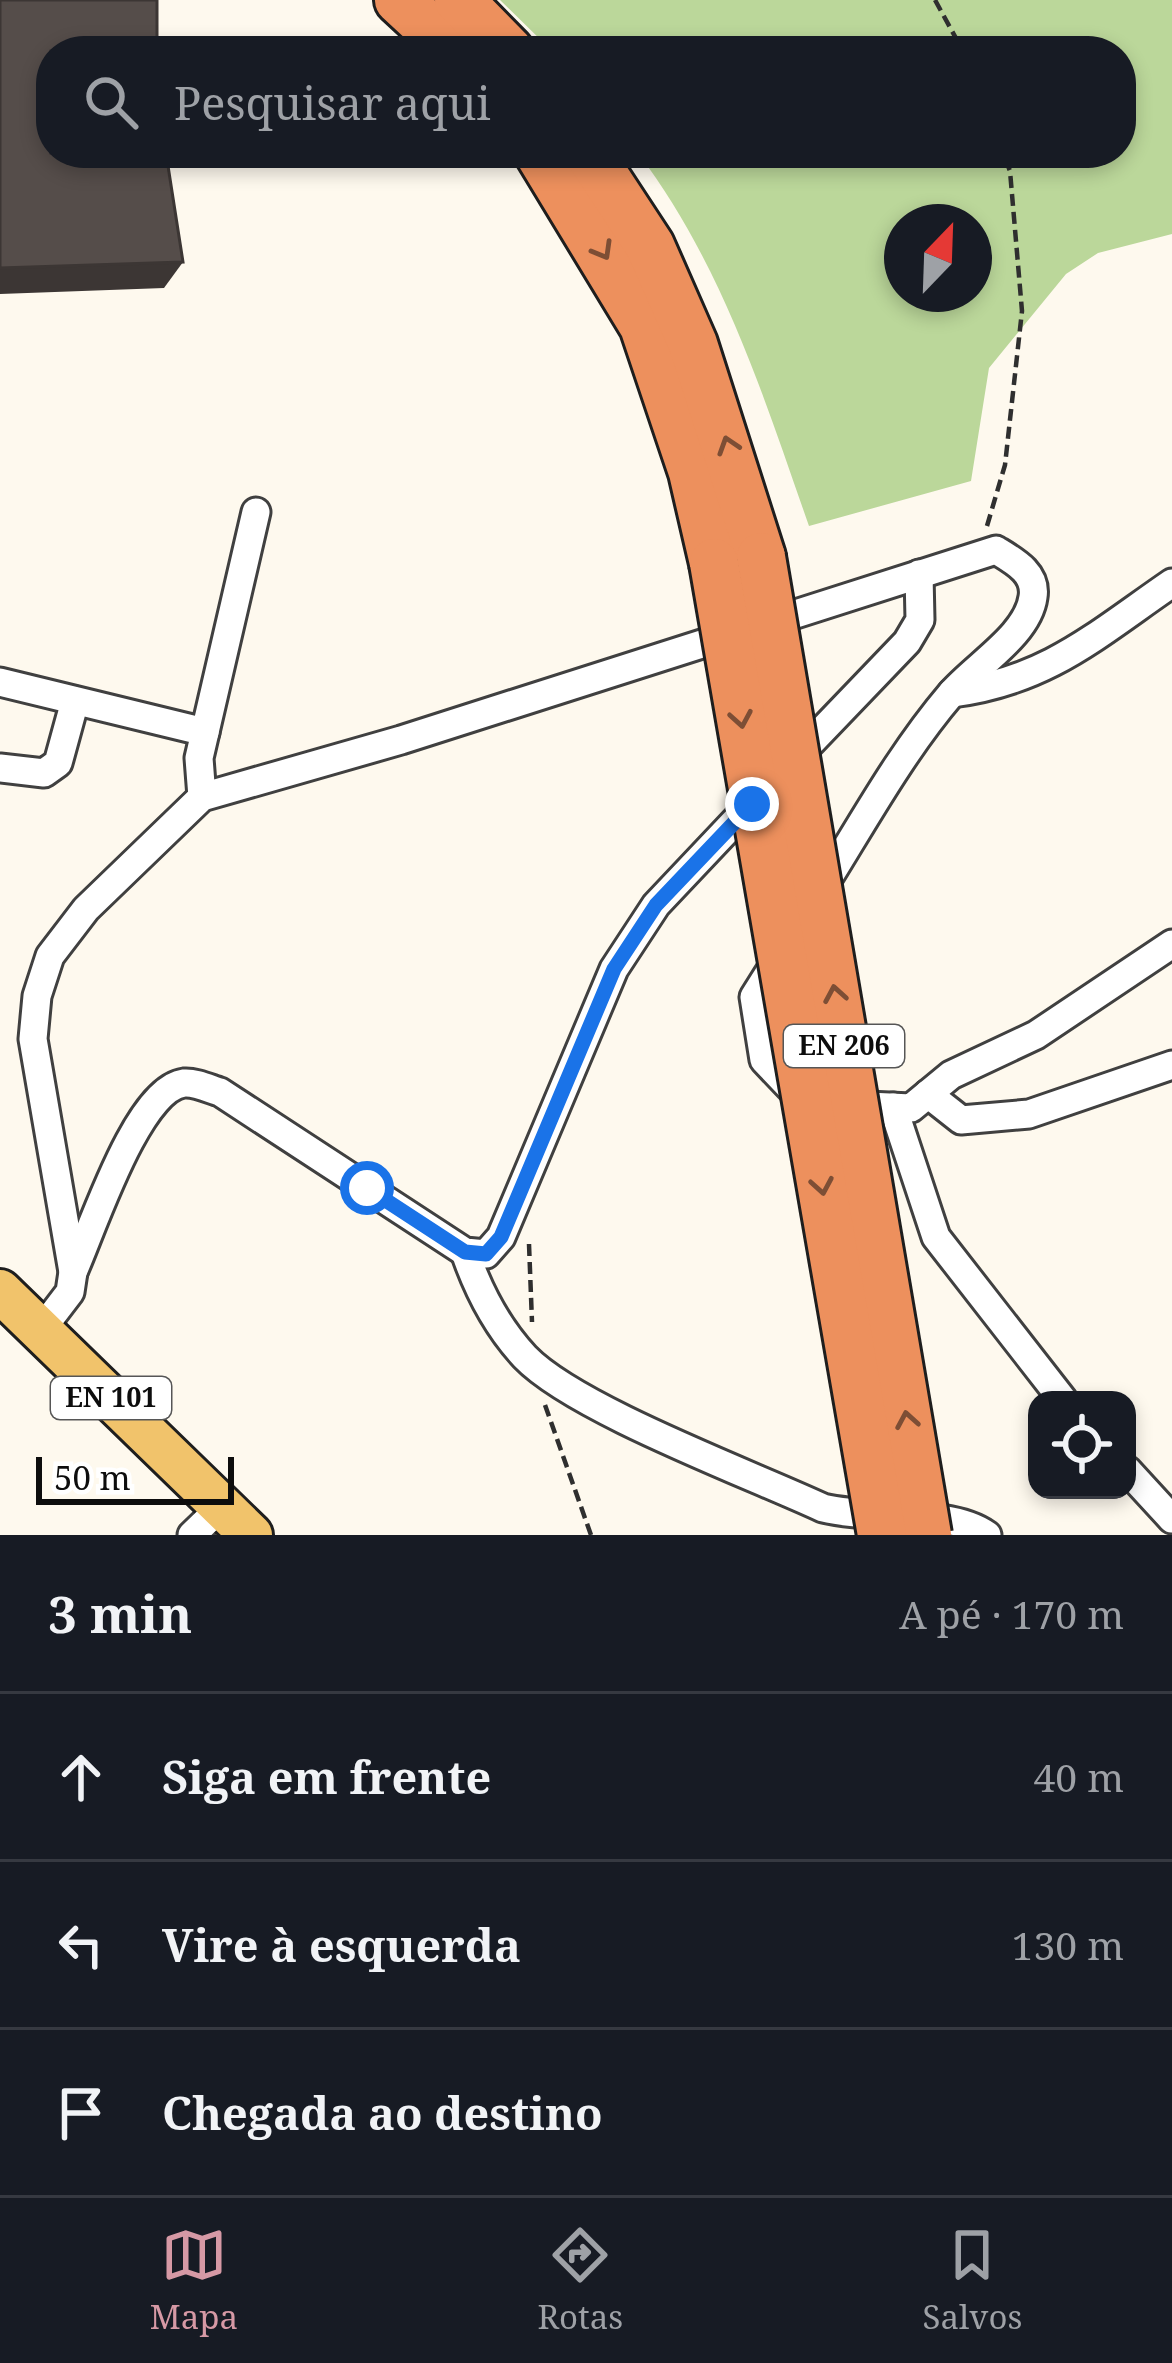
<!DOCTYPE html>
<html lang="pt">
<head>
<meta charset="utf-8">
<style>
	body { margin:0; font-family:"Noto Serif",serif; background:#20242c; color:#f1f3f6 }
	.controls { position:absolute; right:36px; bottom:36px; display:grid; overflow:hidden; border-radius:24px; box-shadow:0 6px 18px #0003 }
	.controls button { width:108px; height:108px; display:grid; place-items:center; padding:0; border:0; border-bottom:3px solid #363941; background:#171b24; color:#f1f3f6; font:60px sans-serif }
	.compass { position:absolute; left:884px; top:204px; width:108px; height:108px; border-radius:50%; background:#171b24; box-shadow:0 6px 18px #0003; rotate:23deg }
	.scale { position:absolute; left:36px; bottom:30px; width:198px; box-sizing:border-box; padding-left:12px; border:6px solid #0d0d0d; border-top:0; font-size:33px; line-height:42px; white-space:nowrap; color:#0d0d0d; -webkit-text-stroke:9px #fff; paint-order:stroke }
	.stop { position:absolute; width:36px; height:36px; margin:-27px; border:9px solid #1a73e8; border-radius:50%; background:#fff }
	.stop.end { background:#1a73e8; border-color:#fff; box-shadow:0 3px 12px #0008 }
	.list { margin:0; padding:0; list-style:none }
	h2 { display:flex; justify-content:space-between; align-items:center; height:156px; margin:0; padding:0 48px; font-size:51px }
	h2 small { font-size:39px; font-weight:400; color:#9ea1a6 }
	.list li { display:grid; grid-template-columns:78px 1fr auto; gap:36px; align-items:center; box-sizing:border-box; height:168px; padding:0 48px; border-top:3px solid #363941 }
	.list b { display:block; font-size:45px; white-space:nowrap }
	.list em { font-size:39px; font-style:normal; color:#9ea1a6 }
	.icon { flex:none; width:66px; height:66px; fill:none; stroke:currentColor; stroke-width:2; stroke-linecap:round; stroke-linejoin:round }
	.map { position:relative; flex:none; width:1172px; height:1535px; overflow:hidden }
	.search { position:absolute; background:#171b24; box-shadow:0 6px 18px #0003; left:36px; right:36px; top:36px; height:132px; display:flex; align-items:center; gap:30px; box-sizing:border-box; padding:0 42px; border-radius:48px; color:#9ea1a6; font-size:45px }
	.sheet { height:660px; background:#171b24 }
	nav { display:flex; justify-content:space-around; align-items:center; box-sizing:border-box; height:168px; border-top:3px solid #363941; background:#171b24; font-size:33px; color:#9ea1a6 }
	nav a { display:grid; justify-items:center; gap:6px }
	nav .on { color:#d699a5 }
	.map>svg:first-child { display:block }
	.forest { fill:#bbd79a; fill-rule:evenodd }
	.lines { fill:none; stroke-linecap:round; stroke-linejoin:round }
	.street-casing { stroke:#404040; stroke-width:33 }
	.primary-casing { stroke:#1e1e1e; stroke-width:48 }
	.highway-casing { stroke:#1e1e1e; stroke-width:54 }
	.path { stroke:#2f2f2f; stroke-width:4.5; stroke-dasharray:12 6; stroke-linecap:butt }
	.street { stroke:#fff; stroke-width:27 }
	.primary { stroke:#f1c36b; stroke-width:42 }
	.highway { stroke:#ed905d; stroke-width:48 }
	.highway-bridge-casing { stroke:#1e1e1e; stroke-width:54; stroke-linecap:butt }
	.highway-bridge { stroke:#ed905d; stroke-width:48 }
	.shaded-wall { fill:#3c3634 }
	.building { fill:#554d4a; stroke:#3c3634; stroke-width:3 }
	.oneway { stroke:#7d4e35 }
	.route { stroke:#1a73e8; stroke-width:15 }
	.labels { text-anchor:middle; stroke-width:12; stroke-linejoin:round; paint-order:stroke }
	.shield { fill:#fff; stroke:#565656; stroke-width:3 }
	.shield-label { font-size:27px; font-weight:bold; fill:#0d0d0d }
</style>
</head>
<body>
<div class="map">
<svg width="1172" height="1535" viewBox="0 0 1172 1535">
	<rect width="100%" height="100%" fill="#fef9ee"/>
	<path class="forest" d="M500,0H1172V234L1098,253L1066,274L989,368L971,481L809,526C763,395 723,266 638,153H1121V51H552ZM902,222H974V294H902Z"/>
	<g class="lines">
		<g class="street-casing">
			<g id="street">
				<polyline points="0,682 205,732"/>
				<path d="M952,693C1047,681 1096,635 1172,583"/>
				<polyline points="790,764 907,642 920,620 919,574"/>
				<polyline points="0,768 44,773 58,763 75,701"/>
				<polyline points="202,797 199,758 256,512"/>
				<polyline points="781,954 754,997 764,1060 803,1101"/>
				<polyline points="928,1094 961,1120 1029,1114 1172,1065"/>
				<polyline points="846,1105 911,1108 951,1075 1036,1035 1172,944"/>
				<polyline points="893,1107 936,1237 1063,1400"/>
				<path d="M465,1252C478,1290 497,1327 525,1357C575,1409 750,1474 823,1508C871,1520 950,1508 987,1535"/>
				<path d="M73,1272C92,1230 137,1089 184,1083C195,1082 210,1089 220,1092L465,1252L486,1254L501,1237L614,969L656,905L759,796"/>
				<path d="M41,1330L70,1292L73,1272L33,1039L37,996L50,956L86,909L202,797L401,740L996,550C1014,561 1037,573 1033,597C1028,635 976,665 951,694C899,755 860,828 817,896"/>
				<polyline points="1127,1470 1172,1519"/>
				<polyline points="192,1535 222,1506"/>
			</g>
		</g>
		<g class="primary-casing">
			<polyline id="primary" points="0,1291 251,1535"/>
		</g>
		<g class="highway-casing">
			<g id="highway">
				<polyline points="399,0 454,51"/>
				<polyline points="459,0 509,51"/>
				<polyline points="539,153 644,326 693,472 714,563"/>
				<polyline points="589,153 650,246 693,344 761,557"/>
			</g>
		</g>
		<g class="path">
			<polyline points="935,0 963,51"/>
			<polyline points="987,526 1005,465 1022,311 1010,171 1003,153"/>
			<polyline points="529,1244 532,1322"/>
			<polyline points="545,1405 591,1535"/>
		</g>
		<use href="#street" class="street"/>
		<use href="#primary" class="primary"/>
		<use href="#highway" class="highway"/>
		<g class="highway-bridge-casing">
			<g id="highway-bridge">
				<polyline points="761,557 927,1535"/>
				<polyline points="714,563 882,1535"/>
			</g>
		</g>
		<use href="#highway-bridge" class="highway-bridge"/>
	</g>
	<polygon class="shaded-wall" points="183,262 164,288 0,294 0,268"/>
	<polygon class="building" points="0,0 157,0 157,51 51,51 51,153 166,153 183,262 0,268"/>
	<defs><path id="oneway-chevron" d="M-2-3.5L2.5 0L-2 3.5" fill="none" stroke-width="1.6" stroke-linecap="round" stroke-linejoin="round" transform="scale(3)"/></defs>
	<g class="oneway">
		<use href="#oneway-chevron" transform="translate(603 251) rotate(60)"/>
		<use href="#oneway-chevron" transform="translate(728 445) rotate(-108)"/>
		<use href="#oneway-chevron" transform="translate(741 719) rotate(80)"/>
		<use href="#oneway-chevron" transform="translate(835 994) rotate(-100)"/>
		<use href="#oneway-chevron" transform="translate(822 1186) rotate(80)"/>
		<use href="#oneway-chevron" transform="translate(907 1420) rotate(-100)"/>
	</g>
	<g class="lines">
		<polyline class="route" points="367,1188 465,1252 486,1254 501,1237 614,969 656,905 752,804"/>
	</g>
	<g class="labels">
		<g class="shield">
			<rect x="784" y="1025" width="120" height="42" rx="9"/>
			<rect x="51" y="1377" width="120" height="42" rx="9"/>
		</g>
		<g class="shield-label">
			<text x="844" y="1055">EN 206</text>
			<text x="111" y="1407">EN 101</text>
		</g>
	</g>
</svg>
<div class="controls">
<button><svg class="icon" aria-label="locate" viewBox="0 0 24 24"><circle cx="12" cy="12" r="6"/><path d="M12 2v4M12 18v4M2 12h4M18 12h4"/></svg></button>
</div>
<svg class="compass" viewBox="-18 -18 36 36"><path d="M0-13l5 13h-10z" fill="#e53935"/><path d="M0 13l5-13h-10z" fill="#9ea1a6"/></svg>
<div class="scale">50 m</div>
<div class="stop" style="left:367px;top:1188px"></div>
<div class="stop end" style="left:752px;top:804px"></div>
<div class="search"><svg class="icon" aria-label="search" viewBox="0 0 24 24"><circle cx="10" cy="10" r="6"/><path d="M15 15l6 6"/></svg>Pesquisar aqui</div>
</div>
<section class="sheet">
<h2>3 min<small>A pé · 170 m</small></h2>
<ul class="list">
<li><svg class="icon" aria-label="ahead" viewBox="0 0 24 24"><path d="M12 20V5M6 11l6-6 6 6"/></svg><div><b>Siga em frente</b></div><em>40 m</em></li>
<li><svg class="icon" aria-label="left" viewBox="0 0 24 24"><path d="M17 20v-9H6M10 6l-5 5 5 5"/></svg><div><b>Vire à esquerda</b></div><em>130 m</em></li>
<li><svg class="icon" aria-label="arrive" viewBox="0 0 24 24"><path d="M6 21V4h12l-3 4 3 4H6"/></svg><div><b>Chegada ao destino</b></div></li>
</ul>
</section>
<nav>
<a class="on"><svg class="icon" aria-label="map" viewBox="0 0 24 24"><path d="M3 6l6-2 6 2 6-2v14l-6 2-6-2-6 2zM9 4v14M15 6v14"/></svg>Mapa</a>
<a><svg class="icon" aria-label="directions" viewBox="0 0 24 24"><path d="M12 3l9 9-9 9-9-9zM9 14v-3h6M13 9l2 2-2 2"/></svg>Rotas</a>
<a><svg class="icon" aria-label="saved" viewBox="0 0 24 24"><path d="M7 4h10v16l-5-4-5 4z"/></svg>Salvos</a>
</nav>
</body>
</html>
